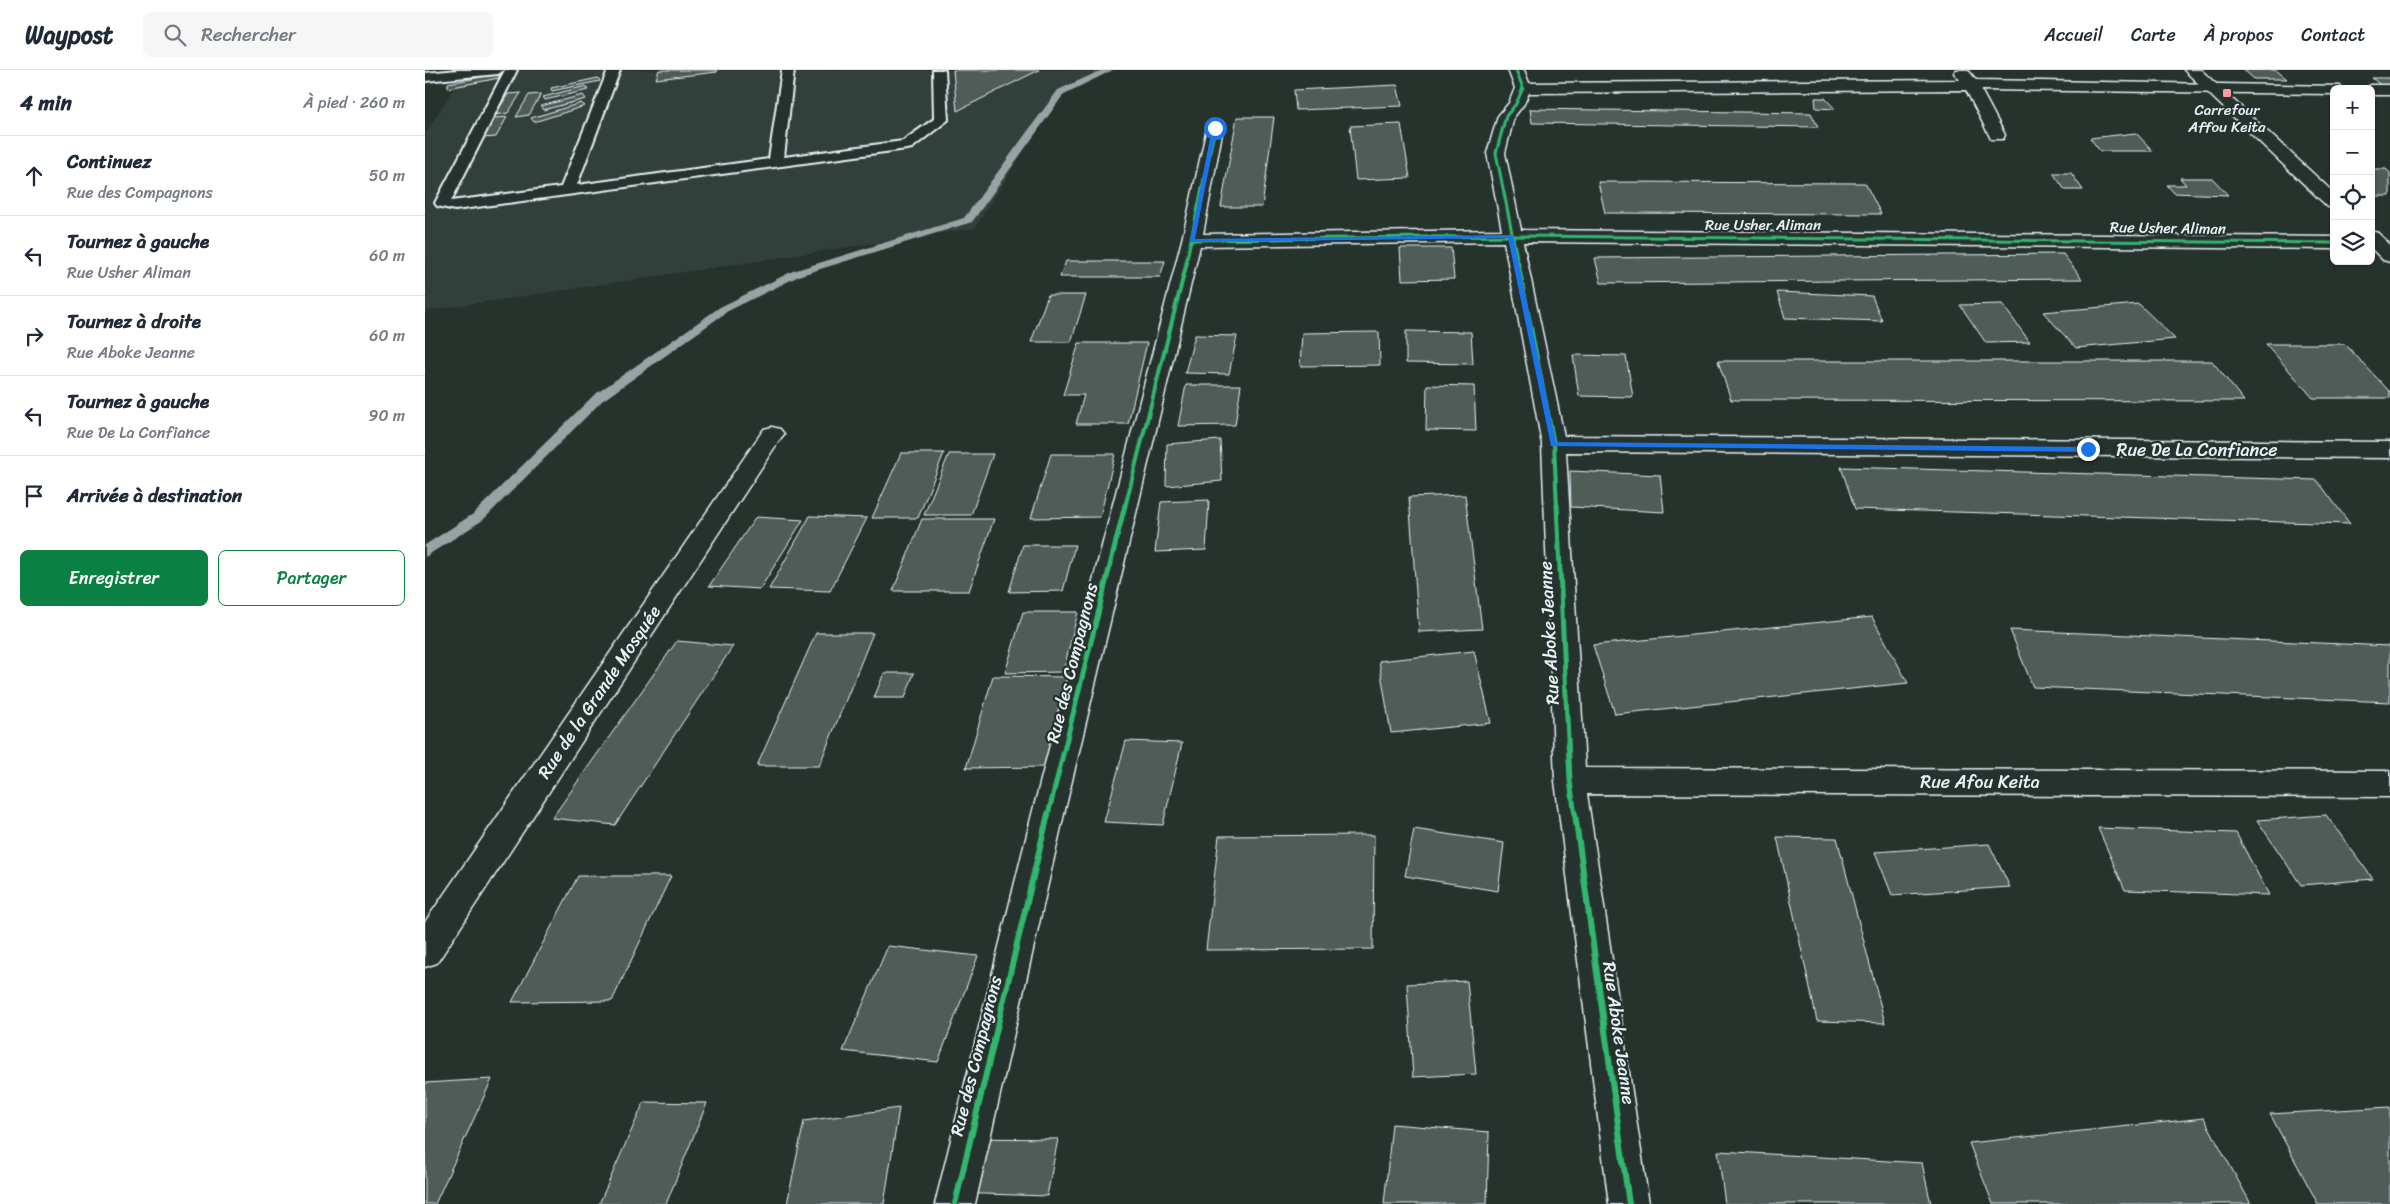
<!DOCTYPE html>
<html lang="fr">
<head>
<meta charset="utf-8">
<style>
	body { margin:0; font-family:Sriracha,sans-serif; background:#f6f6f7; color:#1f2937 }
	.controls { position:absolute; right:15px; top:15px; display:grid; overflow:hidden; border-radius:8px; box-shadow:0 1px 4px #0004 }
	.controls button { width:45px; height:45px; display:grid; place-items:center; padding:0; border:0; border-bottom:1px solid #e0e1e3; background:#fff; color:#1f2937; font:25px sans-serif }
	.stop { position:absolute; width:15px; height:15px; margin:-11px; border:4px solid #1a73e8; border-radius:50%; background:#fff }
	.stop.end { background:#1a73e8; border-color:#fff; box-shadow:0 1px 5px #0008 }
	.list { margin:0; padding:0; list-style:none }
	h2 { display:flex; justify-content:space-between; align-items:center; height:65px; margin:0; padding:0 20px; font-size:21px }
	h2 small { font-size:16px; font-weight:400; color:#747a83 }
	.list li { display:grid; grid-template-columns:32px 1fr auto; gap:15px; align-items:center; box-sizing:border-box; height:80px; padding:0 20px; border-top:1px solid #e0e1e3 }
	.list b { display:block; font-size:19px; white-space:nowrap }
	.list p { margin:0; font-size:16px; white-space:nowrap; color:#747a83 }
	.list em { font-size:16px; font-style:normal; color:#747a83 }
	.actions { display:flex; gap:10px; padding:15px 20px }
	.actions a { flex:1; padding:11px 0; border:1px solid #0b8043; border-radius:8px; text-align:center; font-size:18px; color:#0b8043 }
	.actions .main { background:#0b8043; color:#fff }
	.icon { flex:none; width:28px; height:28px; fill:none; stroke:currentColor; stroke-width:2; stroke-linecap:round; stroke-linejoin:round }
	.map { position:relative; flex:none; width:1965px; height:1134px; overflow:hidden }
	header { display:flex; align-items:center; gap:30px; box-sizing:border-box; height:70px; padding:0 25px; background:#fff; border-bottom:1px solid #e0e1e3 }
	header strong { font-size:24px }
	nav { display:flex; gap:28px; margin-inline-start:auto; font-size:18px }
	.search { width:350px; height:45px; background:#f6f6f7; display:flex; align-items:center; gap:12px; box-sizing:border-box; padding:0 18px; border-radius:8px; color:#747a83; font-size:19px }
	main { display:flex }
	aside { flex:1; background:#fff }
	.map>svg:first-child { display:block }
	.built { fill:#333f3a }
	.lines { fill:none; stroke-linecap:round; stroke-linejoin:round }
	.stream { fill:#98a3a5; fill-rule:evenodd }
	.building { fill:#505c59; stroke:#e8f1f8 }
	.service-casing { stroke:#e8f1f8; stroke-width:4 }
	.minor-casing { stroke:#e8f1f8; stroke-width:3 }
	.tertiary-casing { stroke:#e8f1f8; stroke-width:3 }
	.service { fill:#26332d; fill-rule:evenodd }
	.minor { fill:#26332d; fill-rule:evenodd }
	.tertiary { fill:#26332d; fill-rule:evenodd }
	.cycleway-far3-casing { stroke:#26332d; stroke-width:5 }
	.cycleway-far2-casing { stroke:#26332d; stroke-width:6 }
	.cycleway-far1-casing { stroke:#26332d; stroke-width:8 }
	.cycleway-casing { stroke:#26332d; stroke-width:9 }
	.cycleway-far3 { stroke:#33b770; stroke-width:3 }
	.cycleway-far2 { stroke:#33b770; stroke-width:4 }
	.cycleway-far1 { stroke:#33b770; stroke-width:5 }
	.cycleway { stroke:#33b770; stroke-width:6 }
	.route { fill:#1a73e8 }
	.poi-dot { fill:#ff9aa2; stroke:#26332d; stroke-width:2 }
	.labels { text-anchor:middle; stroke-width:4.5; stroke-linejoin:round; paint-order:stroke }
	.far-poi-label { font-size:15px; fill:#e8f1f8; stroke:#26332d }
	.far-street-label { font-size:15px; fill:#e8f1f8; stroke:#26332d }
	.street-label { font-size:18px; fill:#e8f1f8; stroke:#26332d }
</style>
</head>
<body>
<header>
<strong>Waypost</strong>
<div class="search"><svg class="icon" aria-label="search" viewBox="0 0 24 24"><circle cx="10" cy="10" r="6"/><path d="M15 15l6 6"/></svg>Rechercher</div>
<nav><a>Accueil</a><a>Carte</a><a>À propos</a><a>Contact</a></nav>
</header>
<main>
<aside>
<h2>4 min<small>À pied · 260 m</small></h2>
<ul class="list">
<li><svg class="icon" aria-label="ahead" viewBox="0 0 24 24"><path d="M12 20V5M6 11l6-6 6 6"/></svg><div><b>Continuez</b><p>Rue des Compagnons</p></div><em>50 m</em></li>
<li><svg class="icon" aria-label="left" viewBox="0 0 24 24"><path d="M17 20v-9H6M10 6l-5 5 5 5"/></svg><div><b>Tournez à gauche</b><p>Rue Usher Aliman</p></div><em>60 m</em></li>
<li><svg class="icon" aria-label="right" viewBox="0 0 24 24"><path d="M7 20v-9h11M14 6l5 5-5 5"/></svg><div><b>Tournez à droite</b><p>Rue Aboke Jeanne</p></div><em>60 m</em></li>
<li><svg class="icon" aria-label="left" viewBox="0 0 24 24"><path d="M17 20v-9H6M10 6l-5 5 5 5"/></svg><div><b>Tournez à gauche</b><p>Rue De La Confiance</p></div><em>90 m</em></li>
<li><svg class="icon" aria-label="arrive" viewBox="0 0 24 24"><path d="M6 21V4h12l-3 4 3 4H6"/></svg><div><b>Arrivée à destination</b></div></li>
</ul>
<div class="actions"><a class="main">Enregistrer</a><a>Partager</a></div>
</aside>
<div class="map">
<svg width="1965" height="1134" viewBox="0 0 1965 1134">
	<rect width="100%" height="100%" fill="#26332d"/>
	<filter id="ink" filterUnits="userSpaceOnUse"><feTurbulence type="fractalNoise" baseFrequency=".02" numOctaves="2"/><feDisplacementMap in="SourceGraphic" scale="10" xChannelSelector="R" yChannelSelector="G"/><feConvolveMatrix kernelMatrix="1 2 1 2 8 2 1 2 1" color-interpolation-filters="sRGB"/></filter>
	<g filter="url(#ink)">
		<polygon class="built" points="40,0 676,0 637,19 550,158 0,241 0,64"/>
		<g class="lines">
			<polygon class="stream" points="677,0 688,0 639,24 547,152 376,205 303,241 177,331 58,450 0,487 0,475 48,444 169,325 295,237 368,201 539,148 633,20"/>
		</g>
		<g class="building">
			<polygon points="234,0 292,0 292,2 231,9"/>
			<polygon points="528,0 614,0 532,41"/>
			<polygon points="1819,0 1851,0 1862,9 1829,9"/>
			<polygon points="74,4 74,8 23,18 23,13"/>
			<polygon points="173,8 175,11 127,21 126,18"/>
			<polygon points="1947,8 1964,8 1965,16 1957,16"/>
			<polygon points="972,15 977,36 871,40 869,20"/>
			<polygon points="161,16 163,20 120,30 118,27"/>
			<polygon points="96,23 83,43 70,45 83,24"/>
			<polygon points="116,24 104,45 91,47 104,25"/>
			<polygon points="158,25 161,29 118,40 116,36"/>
			<polygon points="1390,28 1400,28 1410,39 1391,38"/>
			<polygon points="156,33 160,36 109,52 106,48"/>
			<polygon points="1105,39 1386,43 1393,57 1107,53"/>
			<polygon points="82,47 71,67 57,68 70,48"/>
			<polygon points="812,47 849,47 837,137 796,137"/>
			<polygon points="976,54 985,108 931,110 925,56"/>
			<polygon points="1711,63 1728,81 1675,81 1665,68"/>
			<polygon points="1946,99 1961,99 1965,103 1965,126 1946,126"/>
			<polygon points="1628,103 1646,103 1658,120 1640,120"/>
			<polygon points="1755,108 1787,108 1803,125 1749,123 1742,115 1761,115"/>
			<polygon points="1173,112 1440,113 1456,144 1180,143"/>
			<polygon points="975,178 1026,178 1029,209 977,210"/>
			<polygon points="1638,184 1657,209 1176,213 1170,188"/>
			<polygon points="641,191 740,191 735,207 635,207"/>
			<polygon points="1352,222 1447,226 1457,251 1360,248"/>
			<polygon points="623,225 661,225 646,272 606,272"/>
			<polygon points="1577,234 1605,272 1561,273 1535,235"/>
			<polygon points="1714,234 1750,269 1651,278 1618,242"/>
			<polygon points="981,261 1046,262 1048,294 981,293"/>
			<polygon points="954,262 955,295 875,296 877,263"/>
			<polygon points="770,265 812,266 804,304 760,303"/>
			<polygon points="654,273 722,273 703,354 651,354 659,325 638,325"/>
			<polygon points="1841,274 1920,274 1965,322 1965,328 1888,328"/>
			<polygon points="1148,285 1201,286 1208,327 1154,326"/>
			<polygon points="1293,291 1787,291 1819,331 1306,330"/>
			<polygon points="761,315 816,315 810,355 753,356"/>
			<polygon points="1002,315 1049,316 1051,361 1001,360"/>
			<polygon points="795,370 797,411 741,416 742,374"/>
			<polygon points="476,383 519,383 493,448 447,448"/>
			<polygon points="524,384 568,384 546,445 499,445"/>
			<polygon points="626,384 690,384 675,447 606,448"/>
			<polygon points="1416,397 1892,410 1925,454 1430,439"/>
			<polygon points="1145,401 1235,405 1239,442 1146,437"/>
			<polygon points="1040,425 1057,559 994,562 984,427"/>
			<polygon points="784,430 781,480 730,482 736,432"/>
			<polygon points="385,446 442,448 405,521 344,519"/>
			<polygon points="331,447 378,450 335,519 284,516"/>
			<polygon points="497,449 569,449 544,521 468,521"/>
			<polygon points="598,475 650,475 638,521 584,522"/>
			<polygon points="598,542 653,542 638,602 580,603"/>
			<polygon points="1447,547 1483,613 1190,644 1168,575"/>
			<polygon points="1585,560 1965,576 1965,632 1608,617"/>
			<polygon points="391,563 448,563 394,696 332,696"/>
			<polygon points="252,571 308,576 190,755 127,748"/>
			<polygon points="1049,581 1066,653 966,663 954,591"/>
			<polygon points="459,603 489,603 480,628 449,628"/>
			<polygon points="568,606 642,607 621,697 541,698"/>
			<polygon points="701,671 757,673 738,755 679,752"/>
			<polygon points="1901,745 1948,809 1876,815 1832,750"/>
			<polygon points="1673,758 1811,763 1844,825 1700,820"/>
			<polygon points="989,759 1079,773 1073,821 980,806"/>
			<polygon points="949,765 948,879 781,880 794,766"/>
			<polygon points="1352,767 1412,768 1460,953 1392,951"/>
			<polygon points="1564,774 1585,817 1467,825 1450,782"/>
			<polygon points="153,806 246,806 187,931 87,932"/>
			<polygon points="463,876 553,886 513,992 418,981"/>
			<polygon points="1042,911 1051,1004 988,1007 982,914"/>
			<polygon points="67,1009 10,1134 0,1134 0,1013"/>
			<polygon points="219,1032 282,1033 241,1134 174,1134"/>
			<polygon points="1965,1037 1965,1134 1893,1134 1845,1044"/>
			<polygon points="474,1038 459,1134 362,1134 379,1051"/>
			<polygon points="1779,1048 1826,1134 1568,1134 1544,1073"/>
			<polygon points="967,1054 1064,1062 1062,1134 959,1134"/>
			<polygon points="541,1068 633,1069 622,1126 527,1123"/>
			<polygon points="1293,1081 1497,1093 1506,1134 1300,1134"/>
		</g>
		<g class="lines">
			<g class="service-casing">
				<g id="service">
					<polygon points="33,0 79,0 73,4 0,11 0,3"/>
					<polygon points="80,0 92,0 26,131 136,117 183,0 195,0 152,115 344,89 357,0 369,0 359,87 478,71 509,49 508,0 520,0 523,50 487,78 482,79 30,140 12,136 10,133"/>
				</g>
			</g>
			<g class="minor-casing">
				<g id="minor">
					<polygon points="1083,0 1099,0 1104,13 1535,10 1529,3 1531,0 1543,0 1551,10 1915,16 1917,19 1909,19 1909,24 1556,20 1580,65 1578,69 1566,69 1564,65 1541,20 1104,23 1099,34 1089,47 1080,83 1096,160 1909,167 1909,179 1098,172 1139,366 1965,372 1965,388 1141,382 1160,698 1965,701 1965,727 1162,724 1224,1134 1184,1134 1130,711 1117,374 1079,172 775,176 639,744 550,1134 510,1134 607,744 757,170 782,58 784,54 796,54 798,58 778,164 1077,160 1062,83 1073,46 1084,33 1090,18"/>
					<polygon points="1946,15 1965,15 1965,25 1946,25 1946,19 1939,19"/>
					<polygon points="347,357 355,359 359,364 355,369 12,893 0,897 0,852 339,359"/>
				</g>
			</g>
			<g class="tertiary-casing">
				<g id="tertiary">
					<polygon points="1759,0 1776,0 1909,123 1909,138 1903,137"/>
					<polygon points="1946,161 1953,163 1965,175 1965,192 1958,190 1946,178"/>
				</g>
			</g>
			<use href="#service" class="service"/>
			<use href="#minor" class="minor"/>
			<use href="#tertiary" class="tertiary"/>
			<g class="cycleway-far3-casing">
				<g id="cycleway-far3">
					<polyline points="1091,0 1098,18 1091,34 1081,46 1071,83 1093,193"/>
					<polyline points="767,170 1086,166 1909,173"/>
					<polyline points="761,193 790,58"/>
				</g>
			</g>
			<g class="cycleway-far2-casing">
				<g id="cycleway-far2">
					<polyline points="1093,192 1129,374 1132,437"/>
					<polyline points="700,437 762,192"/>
				</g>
			</g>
			<g class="cycleway-far1-casing">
				<g id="cycleway-far1">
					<polyline points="1132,435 1145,711 1150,745"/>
					<polyline points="623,745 700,435"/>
				</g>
			</g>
			<g class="cycleway-casing">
				<g id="cycleway">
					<polyline points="1150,744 1204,1134"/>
					<polyline points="530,1134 623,744"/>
				</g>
			</g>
			<use href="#cycleway-far3" class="cycleway-far3"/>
			<use href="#cycleway-far2" class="cycleway-far2"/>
			<use href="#cycleway-far1" class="cycleway-far1"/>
			<use href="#cycleway" class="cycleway"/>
		</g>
	</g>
	<polygon class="route" points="790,57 792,58 770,169 1088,165 1131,372 1663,377 1666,379 1663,382 1126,376 1083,168 765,172 787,58"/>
	<rect class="poi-dot" x="1797" y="18" width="10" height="10" rx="2.5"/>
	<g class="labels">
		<g class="far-poi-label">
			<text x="1802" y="45">Carrefour<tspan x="1802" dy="17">Affou Keita</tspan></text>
		</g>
		<g class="far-street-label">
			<text x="1338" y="160">Rue Usher Aliman</text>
			<text transform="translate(1743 158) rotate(1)" y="5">Rue Usher Aliman</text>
		</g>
		<g class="street-label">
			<text x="1772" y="386">Rue De La Confiance</text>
			<text transform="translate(1124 563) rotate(-93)" y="6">Rue Aboke Jeanne</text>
			<text transform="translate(647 593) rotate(-76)" y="6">Rue des Compagnons</text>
			<text transform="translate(174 622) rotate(-56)" y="6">Rue de la Grande Mosquée</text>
			<text x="1555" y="718">Rue Afou Keita</text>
			<text transform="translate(1194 963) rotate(82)" y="6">Rue Aboke Jeanne</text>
			<text transform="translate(551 986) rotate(-76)" y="6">Rue des Compagnons</text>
		</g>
	</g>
</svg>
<div class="controls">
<button>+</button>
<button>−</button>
<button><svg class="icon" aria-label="locate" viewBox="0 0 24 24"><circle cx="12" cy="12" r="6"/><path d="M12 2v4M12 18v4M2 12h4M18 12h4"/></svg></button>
<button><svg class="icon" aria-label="layers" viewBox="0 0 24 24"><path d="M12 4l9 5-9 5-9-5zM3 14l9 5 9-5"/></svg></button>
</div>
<div class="stop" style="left:790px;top:58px"></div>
<div class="stop end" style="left:1663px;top:379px"></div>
</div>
</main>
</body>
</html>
